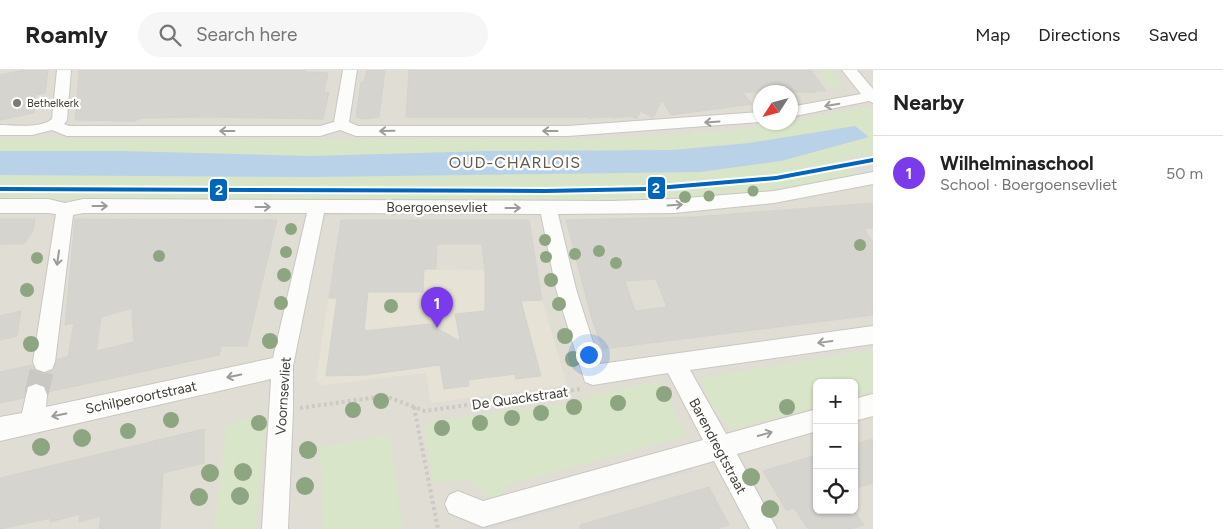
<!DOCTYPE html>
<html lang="en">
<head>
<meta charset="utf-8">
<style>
	body { margin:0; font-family:Figtree,sans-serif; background:#f6f6f6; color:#222 }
	.controls { position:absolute; right:15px; bottom:15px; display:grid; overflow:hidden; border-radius:8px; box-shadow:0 1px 4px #0004 }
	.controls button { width:45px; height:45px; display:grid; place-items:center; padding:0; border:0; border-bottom:1px solid #e0e0e0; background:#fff; color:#222; font:25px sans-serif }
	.compass { position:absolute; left:753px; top:15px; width:45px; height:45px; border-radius:50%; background:#fff; box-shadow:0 1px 4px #0004; rotate:234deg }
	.you { position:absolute; left:588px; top:284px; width:18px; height:18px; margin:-12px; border:4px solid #fff; border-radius:50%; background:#1a73e8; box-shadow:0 0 0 8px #1a73e833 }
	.badge { display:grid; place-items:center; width:32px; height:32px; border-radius:50%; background:#7c3aed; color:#fff; font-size:16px; font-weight:700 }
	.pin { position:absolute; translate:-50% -41px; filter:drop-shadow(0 1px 2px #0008) }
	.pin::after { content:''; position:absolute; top:26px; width:18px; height:15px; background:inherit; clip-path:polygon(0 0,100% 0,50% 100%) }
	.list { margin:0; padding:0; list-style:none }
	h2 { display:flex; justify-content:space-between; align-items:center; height:65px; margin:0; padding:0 20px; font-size:21px }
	h2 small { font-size:16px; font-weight:400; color:#767676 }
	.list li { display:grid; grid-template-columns:32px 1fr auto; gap:15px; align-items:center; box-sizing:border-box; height:75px; padding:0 20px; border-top:1px solid #e0e0e0 }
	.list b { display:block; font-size:19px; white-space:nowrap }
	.list p { margin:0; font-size:16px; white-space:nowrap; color:#767676 }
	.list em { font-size:16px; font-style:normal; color:#767676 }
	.icon { flex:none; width:28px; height:28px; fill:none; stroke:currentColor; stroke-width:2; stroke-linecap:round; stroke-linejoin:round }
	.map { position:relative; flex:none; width:873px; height:459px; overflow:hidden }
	header { display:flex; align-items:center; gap:30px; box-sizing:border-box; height:70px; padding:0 25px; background:#fff; border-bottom:1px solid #e0e0e0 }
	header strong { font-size:24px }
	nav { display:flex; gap:28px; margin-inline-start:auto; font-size:18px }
	.search { width:350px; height:45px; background:#f6f6f6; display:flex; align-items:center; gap:12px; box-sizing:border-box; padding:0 18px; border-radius:28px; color:#767676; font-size:19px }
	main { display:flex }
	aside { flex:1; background:#fff }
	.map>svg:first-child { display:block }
	.residential { fill:#e0ddd4; fill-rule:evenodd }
	.education { fill:#e6e3d6 }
	.green { fill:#d8e5c8 }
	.parking { fill:#dbdad6 }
	.water { fill:#bad2e7 }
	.building { fill:#d6d4cf; stroke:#d4d2cc; fill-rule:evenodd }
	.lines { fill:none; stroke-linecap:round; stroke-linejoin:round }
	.minor-tunnel { stroke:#cac8c2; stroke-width:24; stroke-dasharray:24 12; stroke-linecap:butt }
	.minor-casing { stroke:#c9c7c2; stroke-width:2 }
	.path { stroke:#cbcac6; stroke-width:4; stroke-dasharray:3 3; stroke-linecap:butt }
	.minor { fill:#fcfcfb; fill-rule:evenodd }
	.tram-1-casing { stroke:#fff; stroke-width:4 }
	.tram-1 { fill:#0065bd; fill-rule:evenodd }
	.tree { fill:#8ea581 }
	.oneway { stroke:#9e9c98 }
	.poi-dot { fill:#7d7a72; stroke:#fff; stroke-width:2 }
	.labels { text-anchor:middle; stroke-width:4.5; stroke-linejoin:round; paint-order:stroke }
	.far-poi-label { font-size:11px; fill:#413d34; stroke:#fff; text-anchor:start }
	.street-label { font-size:14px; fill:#413d34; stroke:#fff }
	.quarter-label { font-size:16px; letter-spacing:1px; fill:#625b4d; stroke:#fff }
	.line-badge { stroke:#fff; stroke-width:2 }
	.badge-label { font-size:14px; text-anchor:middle; font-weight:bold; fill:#fff }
</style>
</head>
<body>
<header>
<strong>Roamly</strong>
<div class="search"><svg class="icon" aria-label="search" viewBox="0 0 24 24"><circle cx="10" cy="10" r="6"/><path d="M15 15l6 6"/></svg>Search here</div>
<nav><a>Map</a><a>Directions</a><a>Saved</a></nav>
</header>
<main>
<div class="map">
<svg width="873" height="459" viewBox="0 0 873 459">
	<rect width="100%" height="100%" fill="#ecebe6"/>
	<g class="residential">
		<path d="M0,0H873V42L821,54L558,76L0,74ZM760,22H790V52H760Z"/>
		<path d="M873,74V459H0V116ZM817,313H854V440H817Z"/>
	</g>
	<polygon class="education" points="333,199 484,200 493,231 542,230 567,315 431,333 426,303 321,315 316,310"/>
	<g class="green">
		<polygon points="818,0 831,0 843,18 832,19"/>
		<polygon points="867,37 873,41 873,82 843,90 857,104 818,114 787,118 692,128 619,131 526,132 0,129 0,68 577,70 677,65 756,57"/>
		<path d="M873,280V321L854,326V313H817V336L731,360C718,345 705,327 701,308Z"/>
		<polygon points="660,311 686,366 505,415 501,427 493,430 484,424 471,410 433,412 424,362 430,351 573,333 594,325"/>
		<polygon points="264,345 266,346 256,459 214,459 226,358 229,354"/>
		<polygon points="390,365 402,459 323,459 320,377"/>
	</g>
	<polygon class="parking" points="689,394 693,401 489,459 464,459"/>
	<polygon class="water" points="855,56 869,67 781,91 700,102 311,107 0,105 0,81 121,81 311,86 488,81 673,80 749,73"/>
	<g class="building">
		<polygon points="24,0 48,0 45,23 36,25 34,43 0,50 0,5"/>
		<polygon points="79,0 306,0 305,2 328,3 324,22 329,22 323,49 208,47 141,48 135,51 75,50"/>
		<polygon points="367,0 385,0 379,47 365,49 356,47 361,12 364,12"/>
		<polygon points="409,0 811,0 826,21 815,21 816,22 742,22 752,34 671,45 662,30 653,48 641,41 636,49 631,46 615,48 612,47 594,47 591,49 587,47 406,47"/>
		<path d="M873,133V158L864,159L873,172V245L603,279L591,246L566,150L694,147ZM656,209L667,237L635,241L625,211Z"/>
		<polygon points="0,149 35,149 33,161 24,174 0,174"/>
		<path d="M75,149L277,150L247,276H221L219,285L48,322L45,315L35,312L26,317L24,328L0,333V302L32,295L35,301L45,304L54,300L57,289L68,287L74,253L65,255ZM132,238L134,272L96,281L101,247Z"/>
		<path d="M341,150H529L542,230L521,231L541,306L516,309L515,304L468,310L469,316L444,319L440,295L366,305L326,306L337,228H329ZM437,174H482L485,202V241L455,244L460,271L429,254L364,261L368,222H423L424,199H436Z"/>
		<polygon points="21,241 17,266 0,270 0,246"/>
		<polygon points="204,359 204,393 163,403 160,459 99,459 101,446 79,452 80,444 50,452 51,448 0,459 0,408"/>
		<polygon points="873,369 873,413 854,419 854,374"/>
		<polygon points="817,385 817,440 854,440 864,455 851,459 808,459 794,438 786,440 763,401"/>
		<polygon points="709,417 729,455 715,459 580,459 580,455"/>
	</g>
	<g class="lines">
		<polyline class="minor-tunnel" points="36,325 44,292"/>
		<g class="minor-casing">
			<g id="minor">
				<path d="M57,0H71L67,50L64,54L69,56H320L334,52L343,0H357L349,52L358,56H568L760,42V52L568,66H356L340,60L320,66H67L52,60L32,65H0V55C15,55 40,59 52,49Z"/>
				<polygon points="842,0 857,0 873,19 873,33 869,31 790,47 790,37 861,24"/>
				<polygon points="873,102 873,114 774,133 674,143 558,144 576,219 600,294 873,256 873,274 690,300 726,364 817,339 817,361 737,384 777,459 750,459 714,391 483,457 449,443 445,434 449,425 458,421 483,431 703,370 668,303 593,315 585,312 556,219 541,144 324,143 293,296 293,340 288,459 262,459 271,309 0,371 0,347 22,343 28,317 36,314 44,317 47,325 46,337 273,288 307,143 83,143 73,145 55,292 52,299 44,302 36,299 33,292 56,144 48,143 0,143 0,129 48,129 65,133 83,129 612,131 674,129 774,121"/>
				<polygon points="873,324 873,346 854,351 854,329"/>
			</g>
		</g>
		<g class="path">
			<polyline points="414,337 438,459"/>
			<polyline points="300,338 385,326 425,341 581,319"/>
		</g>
		<use href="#minor" class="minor"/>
		<g class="tram-1-casing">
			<polygon id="tram-1" points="873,88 873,92 776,110 646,121 545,123 0,121 0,117 545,119 646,117 776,106"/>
		</g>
		<use href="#tram-1" class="tram-1"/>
	</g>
	<g class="tree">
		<circle cx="753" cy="121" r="5.5"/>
		<circle cx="709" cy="126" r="5.5"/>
		<circle cx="685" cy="127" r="6"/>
		<circle cx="291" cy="159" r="6"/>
		<circle cx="545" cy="170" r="6"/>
		<circle cx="860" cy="175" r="6"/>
		<circle cx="599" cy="181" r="6"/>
		<circle cx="286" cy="182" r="6"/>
		<circle cx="575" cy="184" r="6"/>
		<circle cx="159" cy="186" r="6"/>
		<circle cx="546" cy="187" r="6"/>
		<circle cx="37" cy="188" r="6"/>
		<circle cx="616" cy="193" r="6"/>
		<circle cx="284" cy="205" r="7"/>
		<circle cx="551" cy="210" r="7"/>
		<circle cx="27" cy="220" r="7"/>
		<circle cx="281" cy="233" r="7"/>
		<circle cx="559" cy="234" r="7"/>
		<circle cx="391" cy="236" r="7"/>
		<circle cx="565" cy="266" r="8"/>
		<circle cx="270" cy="271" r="8"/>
		<circle cx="31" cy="274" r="8"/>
		<circle cx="573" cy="289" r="8"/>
		<circle cx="664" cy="324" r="8"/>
		<circle cx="381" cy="331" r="8"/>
		<circle cx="618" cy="333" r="8"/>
		<circle cx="574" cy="337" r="8"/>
		<circle cx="787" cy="337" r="8"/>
		<circle cx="353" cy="340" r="8"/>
		<circle cx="541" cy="343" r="8"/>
		<circle cx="512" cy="348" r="8"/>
		<circle cx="171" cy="350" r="8"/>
		<circle cx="259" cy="353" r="8"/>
		<circle cx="480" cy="353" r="8"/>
		<circle cx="442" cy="358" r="8"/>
		<circle cx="128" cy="361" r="8"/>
		<circle cx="82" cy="368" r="9"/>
		<circle cx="41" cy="377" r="9"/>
		<circle cx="308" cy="380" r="9"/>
		<circle cx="243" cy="402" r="9"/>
		<circle cx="210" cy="403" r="9"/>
		<circle cx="751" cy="407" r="9"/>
		<circle cx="305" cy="416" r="9"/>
		<circle cx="240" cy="426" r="9"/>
		<circle cx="199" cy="427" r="9"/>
		<circle cx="770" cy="439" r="9"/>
	</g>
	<defs><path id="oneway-shaft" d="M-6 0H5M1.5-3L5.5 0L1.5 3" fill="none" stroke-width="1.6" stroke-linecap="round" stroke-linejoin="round" transform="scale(1.25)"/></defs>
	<g class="oneway">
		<use href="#oneway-shaft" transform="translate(832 35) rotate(170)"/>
		<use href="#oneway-shaft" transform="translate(712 52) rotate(176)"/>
		<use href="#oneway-shaft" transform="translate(227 61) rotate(-180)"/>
		<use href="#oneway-shaft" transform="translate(387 61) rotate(179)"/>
		<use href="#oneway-shaft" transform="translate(550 61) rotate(-180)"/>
		<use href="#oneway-shaft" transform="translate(675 135) rotate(-4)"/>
		<use href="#oneway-shaft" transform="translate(100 136)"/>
		<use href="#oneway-shaft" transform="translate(263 137)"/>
		<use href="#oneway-shaft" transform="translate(513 138)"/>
		<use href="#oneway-shaft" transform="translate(58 188) rotate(98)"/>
		<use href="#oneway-shaft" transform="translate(825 272) rotate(172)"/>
		<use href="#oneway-shaft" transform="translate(234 306) rotate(168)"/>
		<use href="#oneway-shaft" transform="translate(59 345) rotate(168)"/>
		<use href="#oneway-shaft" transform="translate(765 364) rotate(-15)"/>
	</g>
	<circle class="poi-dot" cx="17" cy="33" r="5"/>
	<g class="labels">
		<g class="far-poi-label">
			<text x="27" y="37">Bethelkerk</text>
		</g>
		<g class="street-label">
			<text x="437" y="142">Boergoensevliet</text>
			<text transform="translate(283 326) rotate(-86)" y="5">Voornsevliet</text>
			<text transform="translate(141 327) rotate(-12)" y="5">Schilperoortstraat</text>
			<text transform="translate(520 328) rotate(-8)" y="5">De Quackstraat</text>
			<text transform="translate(718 376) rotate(62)" y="5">Barendregtstraat</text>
		</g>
		<g class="quarter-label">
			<text x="515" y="98">OUD-CHARLOIS</text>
		</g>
	</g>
	<g class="line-badge">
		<rect x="647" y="106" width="19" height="24" rx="5" fill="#0065bd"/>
		<rect x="209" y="108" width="19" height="24" rx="5" fill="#0065bd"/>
	</g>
	<g class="badge-label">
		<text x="656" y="123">2</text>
		<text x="219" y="125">2</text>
	</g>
</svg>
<div class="controls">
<button>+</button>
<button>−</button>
<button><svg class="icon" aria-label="locate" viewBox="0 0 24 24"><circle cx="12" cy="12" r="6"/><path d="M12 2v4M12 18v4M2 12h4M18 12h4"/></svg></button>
</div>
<svg class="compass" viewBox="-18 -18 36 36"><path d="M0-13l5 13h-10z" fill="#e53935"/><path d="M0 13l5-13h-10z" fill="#767676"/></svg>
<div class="you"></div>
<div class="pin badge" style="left:437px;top:258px">1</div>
</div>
<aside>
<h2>Nearby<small></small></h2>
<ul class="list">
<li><span class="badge">1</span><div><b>Wilhelminaschool</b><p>School · Boergoensevliet</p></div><em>50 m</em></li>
</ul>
</aside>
</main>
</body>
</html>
